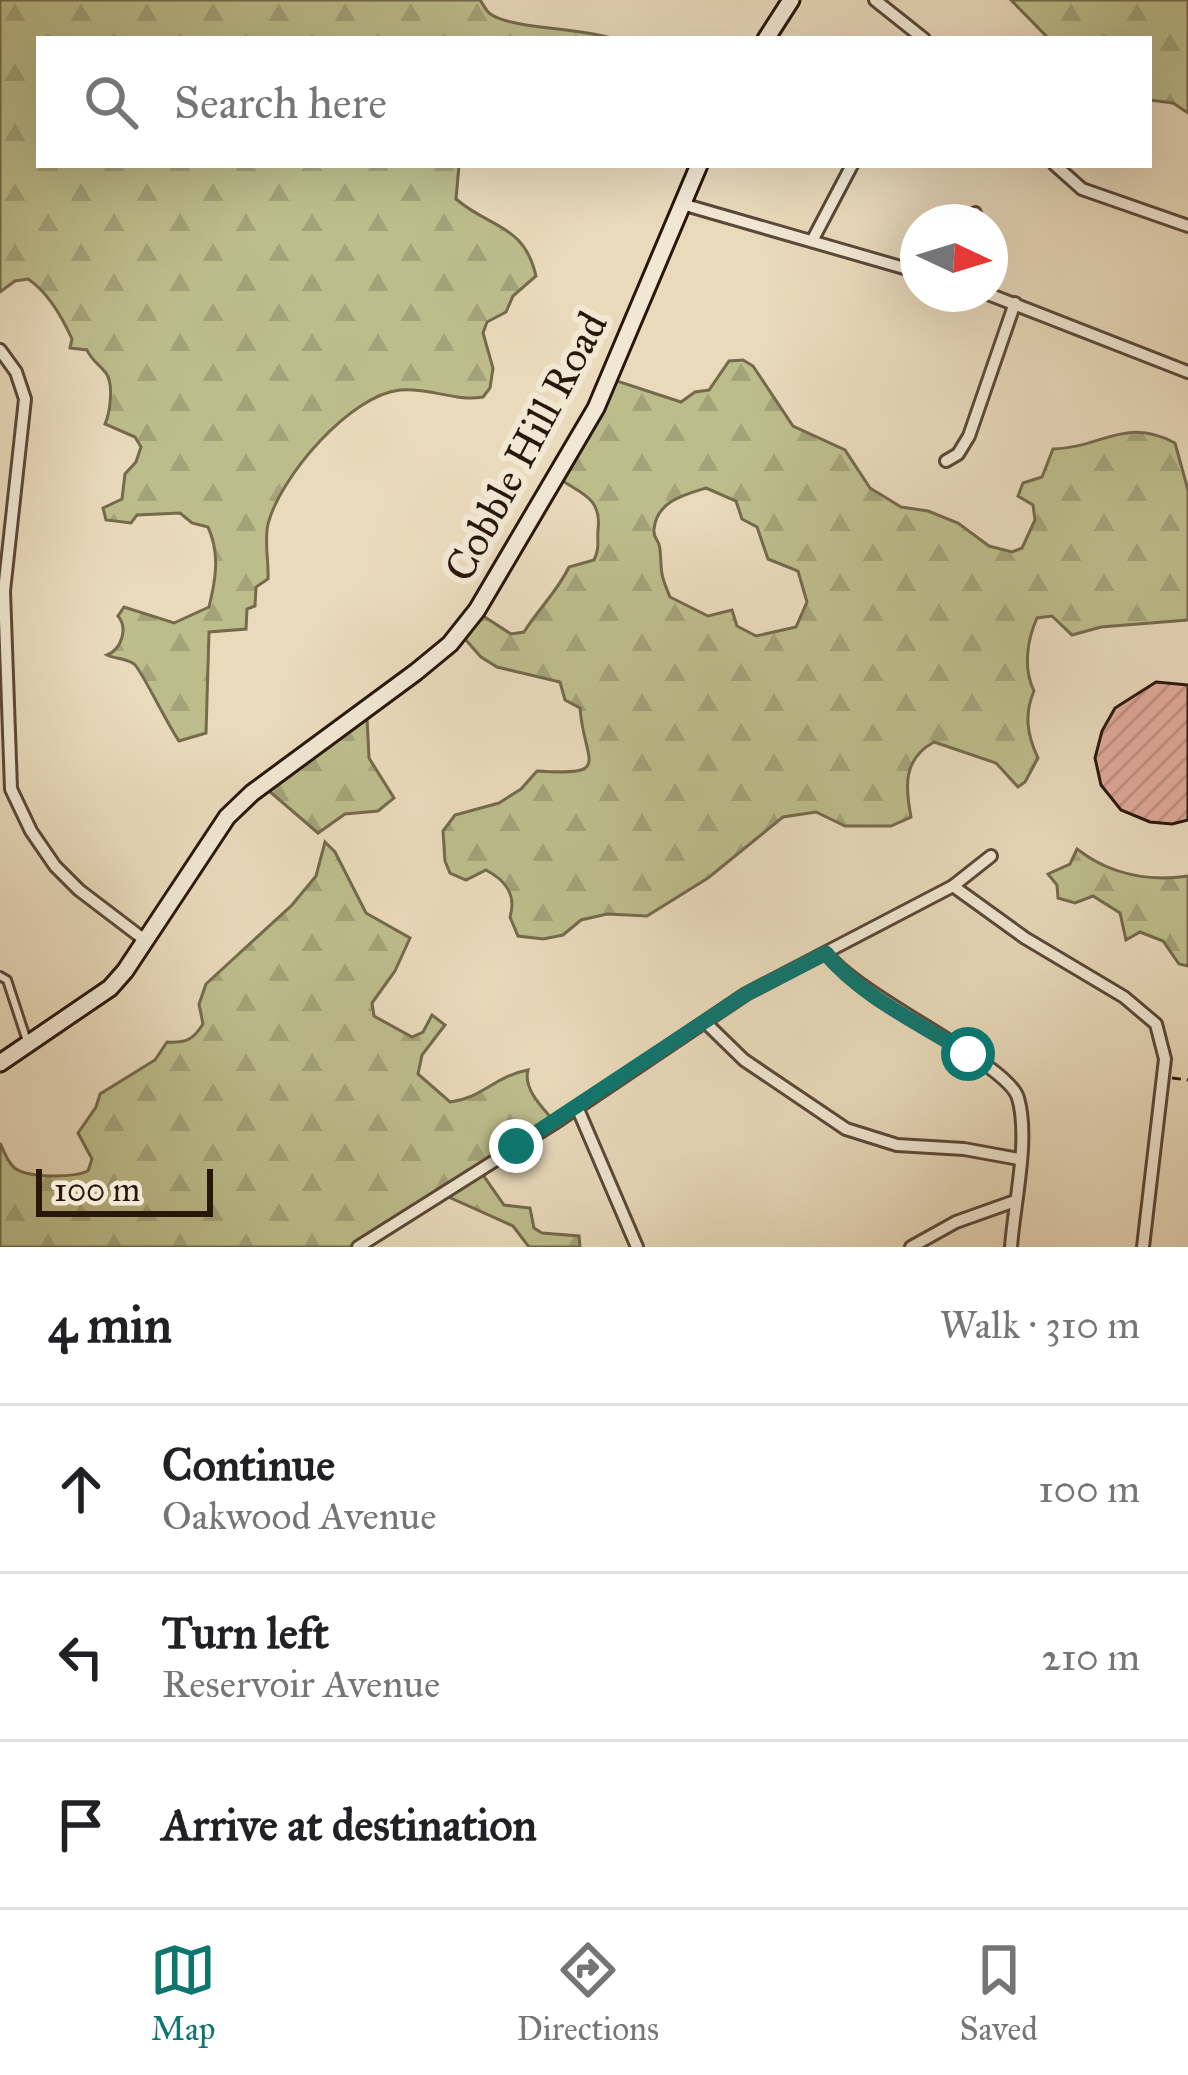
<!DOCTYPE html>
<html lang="en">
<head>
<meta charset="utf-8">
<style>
	body { margin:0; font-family:"IM FELL Great Primer",serif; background:#f2f2f2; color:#202124 }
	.compass { position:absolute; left:900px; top:204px; width:108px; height:108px; border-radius:50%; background:#fff; box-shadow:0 12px 48px #0002; rotate:94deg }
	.scale { position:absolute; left:36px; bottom:30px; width:177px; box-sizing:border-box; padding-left:12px; border:6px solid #2a170c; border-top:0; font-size:33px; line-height:42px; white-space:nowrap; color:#2a170c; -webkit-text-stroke:9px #f1e7d3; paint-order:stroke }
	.stop { position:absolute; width:36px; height:36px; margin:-27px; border:9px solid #0f766e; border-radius:50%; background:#fff }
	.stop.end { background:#0f766e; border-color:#fff; box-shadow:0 3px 12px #0008 }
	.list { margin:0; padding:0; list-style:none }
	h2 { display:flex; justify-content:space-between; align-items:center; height:156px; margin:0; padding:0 48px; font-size:51px }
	h2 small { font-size:39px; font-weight:400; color:#757577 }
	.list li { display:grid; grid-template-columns:78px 1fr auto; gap:36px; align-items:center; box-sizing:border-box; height:168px; padding:0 48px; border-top:3px solid #e0e0e0 }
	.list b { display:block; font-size:45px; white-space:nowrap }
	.list p { margin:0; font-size:39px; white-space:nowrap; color:#757577 }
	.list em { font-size:39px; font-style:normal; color:#757577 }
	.icon { flex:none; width:66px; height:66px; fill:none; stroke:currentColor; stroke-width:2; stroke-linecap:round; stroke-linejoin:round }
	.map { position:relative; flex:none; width:1188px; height:1247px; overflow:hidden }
	.search { position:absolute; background:#fff; box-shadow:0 12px 48px #0002; left:36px; right:36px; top:36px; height:132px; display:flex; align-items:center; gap:30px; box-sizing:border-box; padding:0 42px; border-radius:0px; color:#757577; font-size:45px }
	.sheet { height:660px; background:#fff }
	nav { display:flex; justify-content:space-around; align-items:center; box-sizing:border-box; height:168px; border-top:3px solid #e0e0e0; background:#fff; font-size:33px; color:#757577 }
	nav a { display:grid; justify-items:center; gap:6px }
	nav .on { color:#0f766e }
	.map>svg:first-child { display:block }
	.forest { fill:url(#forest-firs); stroke:#746a4c; stroke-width:3; fill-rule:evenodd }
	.building { fill:url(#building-hatch); stroke:#2a170c; stroke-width:3 }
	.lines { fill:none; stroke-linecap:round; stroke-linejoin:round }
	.lane-casing { stroke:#5a4838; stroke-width:12 }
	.street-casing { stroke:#5a4838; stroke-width:16 }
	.secondary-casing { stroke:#2a170c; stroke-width:21 }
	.path { stroke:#2a170c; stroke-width:3; stroke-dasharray:9 6; stroke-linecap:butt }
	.lane { stroke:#f1e7d3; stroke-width:6 }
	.street { stroke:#f1e7d3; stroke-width:10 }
	.secondary { stroke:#f1e7d3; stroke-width:15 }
	.route { stroke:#0f766e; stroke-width:15 }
	.labels { text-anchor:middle; stroke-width:12; stroke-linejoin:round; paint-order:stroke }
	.street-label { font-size:42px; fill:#2a170c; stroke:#f1e7d3 }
</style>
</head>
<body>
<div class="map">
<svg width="1188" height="1247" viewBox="0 0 1188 1247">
	<defs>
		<pattern id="forest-firs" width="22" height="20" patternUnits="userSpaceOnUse" patternTransform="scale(3)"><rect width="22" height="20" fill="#bdbd8c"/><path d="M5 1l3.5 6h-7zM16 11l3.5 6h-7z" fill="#a3a278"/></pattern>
		<pattern id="building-hatch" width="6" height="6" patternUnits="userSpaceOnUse" patternTransform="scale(3)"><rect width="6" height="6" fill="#e1aa9a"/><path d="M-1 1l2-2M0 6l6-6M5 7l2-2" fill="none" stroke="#c19284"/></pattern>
	</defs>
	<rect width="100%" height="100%" fill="#e9dabb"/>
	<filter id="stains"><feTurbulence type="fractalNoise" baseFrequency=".00167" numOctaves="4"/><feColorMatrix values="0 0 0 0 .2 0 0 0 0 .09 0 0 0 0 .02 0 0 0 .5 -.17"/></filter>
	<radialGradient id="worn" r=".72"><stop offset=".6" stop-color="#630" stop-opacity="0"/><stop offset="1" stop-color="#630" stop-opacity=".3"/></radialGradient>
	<g class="forest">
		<path d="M0,0H480C484,5 486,12 492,15C514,29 583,28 614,39H39V165H459L456,199C491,229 524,224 536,276L513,296L506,312L487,322L483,333L493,368L490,388L483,397C455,402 429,387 400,390C350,395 280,477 268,524C264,542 269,562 268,579L256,587L255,606L247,609L246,629L209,632L206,733L179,741C168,726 140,667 134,664C126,658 115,659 107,655C122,649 128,628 118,616L124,607L174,623L209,607C216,579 220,553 208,527L192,523L180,513L137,515L131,523L106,520L103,508L122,499L125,474L136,462L141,447L135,437L105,424C110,413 114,384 106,373C99,364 92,361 87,350L70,348L72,339C62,317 48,292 28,279L15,281L0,292Z"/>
		<polygon points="1011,0 1188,0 1188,113 1173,103 1149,100 1149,39 1049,39"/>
		<path d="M743,360L753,366L793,426L845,450L870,488L901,507L928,511L958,523L989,546L1012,552L1022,548L1035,520L1033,505L1018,496L1023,483L1042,477L1053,449C1101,448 1126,416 1175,443L1188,490V620L1101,627L1072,635L1052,616L1037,618C1027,640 1023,669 1034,691C1024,714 1027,735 1038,758L1025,782L1018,787L996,763L934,742C903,759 905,786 911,817L891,826H845L816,812L783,817L708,878L647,916L607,914L581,920L563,935L543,939L518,936L510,917C517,894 505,880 486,870L466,880L450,873L445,861L443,831L455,815L499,803L521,789L537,771C614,776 584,763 580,708L565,700L560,682L497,667L481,657L457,630L474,610L511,634L524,632C539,608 557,592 569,567L594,560C600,548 597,542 598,530C602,498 582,494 558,478L608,378L681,402L695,392L709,390L729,361ZM706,488L736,501L742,519L757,527L768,559L798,571L807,602L796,627L756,636L737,626L732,610L708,616L670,597C659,571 662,572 660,549C659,537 653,541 654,529C657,501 684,495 706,488Z"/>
		<polygon points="367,717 369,758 394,798 378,811 345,814 318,833 262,785"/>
		<path d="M325,842L335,852L366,913L410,938L395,971L372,1003L374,1016L412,1037L423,1032L432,1015L445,1025L422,1055L418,1074L450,1102C483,1098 495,1076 528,1070C523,1089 542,1107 554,1121L481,1172L504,1205L530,1208L534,1228L542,1233L579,1236L580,1247H529L513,1226L444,1195L361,1247H0V1143C4,1151 8,1164 16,1169C31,1178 72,1178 88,1171L92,1159L78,1133L96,1107L100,1094L155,1060L167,1042C186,1043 193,1040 203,1024L199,1004L206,984L292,905L316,876Z"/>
		<path d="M1077,849C1109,874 1148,882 1188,876V966L1179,964L1163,941L1140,932L1126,940L1120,913L1093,896L1075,903L1058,898L1057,885L1048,874L1070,864Z"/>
	</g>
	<polygon class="building" points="1156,682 1188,685 1188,820 1172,824 1150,822 1121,810 1101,785 1095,758 1102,731 1115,708"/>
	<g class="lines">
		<g class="lane-casing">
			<polyline id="lane" points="0,976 7,980 27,1041"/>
		</g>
		<g class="street-casing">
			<g id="street">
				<polyline points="875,0 924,39"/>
				<polyline points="1055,165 1082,189 1188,226"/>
				<polyline points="682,204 918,272"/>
				<polyline points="969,222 975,213"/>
				<polyline points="812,241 852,165"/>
				<polyline points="988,294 1188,372"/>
				<polyline points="0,350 16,372 25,399 4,591 11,789 31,831 55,866 79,890 146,941"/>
				<polyline points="946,461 958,454 969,436 1015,303"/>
				<polyline points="953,886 1025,938 1124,997 1156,1024 1165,1059 1143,1247"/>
				<path d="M826,953C861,999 1008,1063 1018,1098C1030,1139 1014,1204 1011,1247"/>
				<polyline points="705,1022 744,1060 846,1129 897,1145 964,1149 1019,1159"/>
				<polyline points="577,1107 637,1247"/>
				<polyline points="358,1247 553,1124 746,994 953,886 991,856"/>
				<polyline points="911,1247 956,1222 1015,1201"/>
			</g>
		</g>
		<g class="secondary-casing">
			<g id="secondary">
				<polyline points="766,39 791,0"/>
				<polyline points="0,1063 110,988 125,971 227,817 252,793 416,672 450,644 477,610 596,408 699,165"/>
			</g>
		</g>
		<polyline class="path" points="1172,1078 1188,1080"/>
		<use href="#lane" class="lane"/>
		<use href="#street" class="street"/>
		<use href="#secondary" class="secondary"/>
	</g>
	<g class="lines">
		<path class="route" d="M516,1146L746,994L826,953C859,996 923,1025 968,1054"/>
	</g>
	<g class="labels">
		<g class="street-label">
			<text transform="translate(525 446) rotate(-62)" y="15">Cobble Hill Road</text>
		</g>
	</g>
	<rect width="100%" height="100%" filter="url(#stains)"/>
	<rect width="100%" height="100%" fill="url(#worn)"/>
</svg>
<svg class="compass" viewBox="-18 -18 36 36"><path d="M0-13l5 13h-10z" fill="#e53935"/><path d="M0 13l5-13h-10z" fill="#757577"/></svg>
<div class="scale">100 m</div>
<div class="stop" style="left:968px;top:1054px"></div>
<div class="stop end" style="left:516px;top:1146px"></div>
<div class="search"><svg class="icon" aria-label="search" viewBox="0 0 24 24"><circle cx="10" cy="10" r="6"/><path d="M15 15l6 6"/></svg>Search here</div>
</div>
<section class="sheet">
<h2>4 min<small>Walk · 310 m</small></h2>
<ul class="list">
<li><svg class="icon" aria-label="ahead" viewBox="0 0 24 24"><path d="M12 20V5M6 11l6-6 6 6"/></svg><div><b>Continue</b><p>Oakwood Avenue</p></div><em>100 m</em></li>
<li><svg class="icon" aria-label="left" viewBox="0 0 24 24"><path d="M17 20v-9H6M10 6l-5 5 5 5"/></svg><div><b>Turn left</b><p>Reservoir Avenue</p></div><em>210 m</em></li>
<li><svg class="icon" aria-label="arrive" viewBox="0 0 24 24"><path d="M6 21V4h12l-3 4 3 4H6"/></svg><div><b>Arrive at destination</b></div></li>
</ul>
</section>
<nav>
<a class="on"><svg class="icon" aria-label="map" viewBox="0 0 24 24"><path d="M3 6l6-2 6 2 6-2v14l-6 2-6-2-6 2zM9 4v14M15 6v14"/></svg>Map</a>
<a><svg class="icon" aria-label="directions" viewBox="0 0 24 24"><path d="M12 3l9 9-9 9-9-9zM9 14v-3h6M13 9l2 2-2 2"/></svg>Directions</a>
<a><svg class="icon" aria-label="saved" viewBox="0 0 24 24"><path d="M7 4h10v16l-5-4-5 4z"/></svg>Saved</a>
</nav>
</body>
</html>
